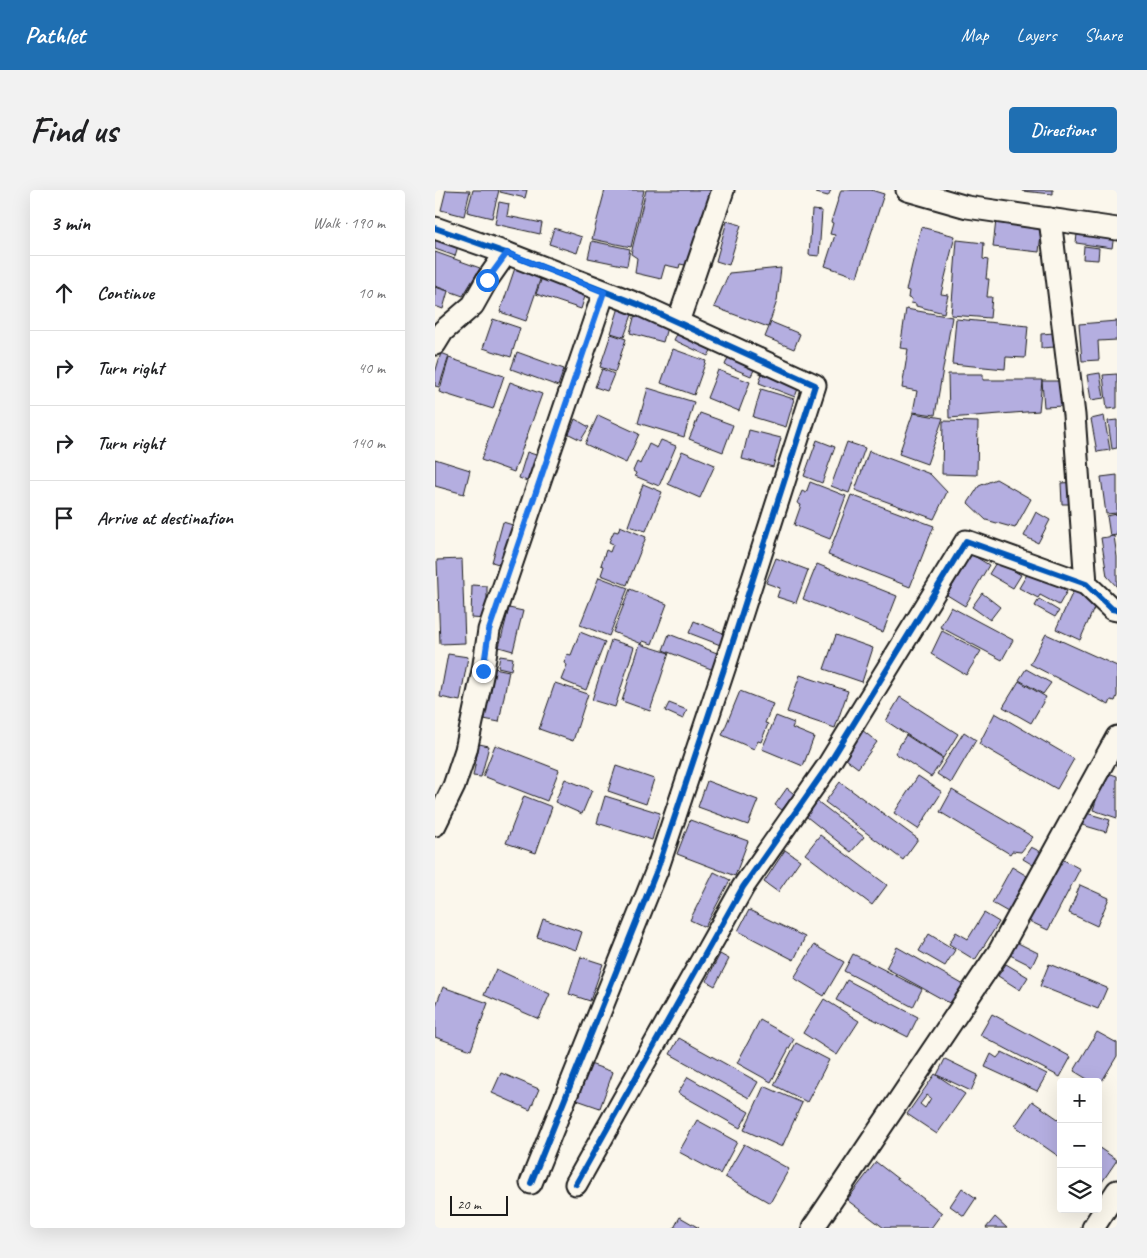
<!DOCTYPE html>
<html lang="en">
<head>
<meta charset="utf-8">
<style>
	body { margin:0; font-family:Caveat,sans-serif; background:#f2f2f2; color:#202124 }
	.controls { position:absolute; right:15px; bottom:15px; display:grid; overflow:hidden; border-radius:5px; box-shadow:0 5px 20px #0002 }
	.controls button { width:45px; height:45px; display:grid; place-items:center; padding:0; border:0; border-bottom:1px solid #e0e0e0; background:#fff; color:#202124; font:25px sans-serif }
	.scale { position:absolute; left:15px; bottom:12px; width:58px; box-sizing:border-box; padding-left:5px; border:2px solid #1c1c1c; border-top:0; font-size:14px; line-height:18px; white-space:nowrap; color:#1c1c1c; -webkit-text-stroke:4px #fbf7ec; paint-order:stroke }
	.stop { position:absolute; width:15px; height:15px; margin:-11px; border:4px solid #1a73e8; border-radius:50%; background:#fff }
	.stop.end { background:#1a73e8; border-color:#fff; box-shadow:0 1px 5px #0008 }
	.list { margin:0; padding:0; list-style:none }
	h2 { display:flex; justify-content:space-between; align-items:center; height:65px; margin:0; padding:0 20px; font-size:21px }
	h2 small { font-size:16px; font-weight:400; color:#757577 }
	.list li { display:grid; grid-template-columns:32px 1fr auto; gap:15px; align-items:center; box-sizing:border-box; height:75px; padding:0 20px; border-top:1px solid #e0e0e0 }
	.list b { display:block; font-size:19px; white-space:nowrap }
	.list em { font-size:16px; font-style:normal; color:#757577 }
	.icon { flex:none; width:28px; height:28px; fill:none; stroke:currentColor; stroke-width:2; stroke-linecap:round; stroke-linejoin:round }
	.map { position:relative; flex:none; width:682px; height:1038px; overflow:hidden; border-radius:5px }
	header { display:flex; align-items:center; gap:30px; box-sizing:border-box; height:70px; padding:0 25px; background:#1f6fb2; color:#fff }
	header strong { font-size:24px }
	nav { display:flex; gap:28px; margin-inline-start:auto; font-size:18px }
	.intro { display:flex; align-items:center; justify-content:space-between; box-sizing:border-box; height:120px; padding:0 30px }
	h1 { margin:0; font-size:35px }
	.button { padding:12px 22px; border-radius:5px; background:#1f6fb2; color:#fff; font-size:18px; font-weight:700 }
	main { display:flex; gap:30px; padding:0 30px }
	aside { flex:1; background:#fff; border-radius:5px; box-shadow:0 5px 20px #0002 }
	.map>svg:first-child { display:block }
	.building { fill:#b4aee0; stroke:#1c1c1c; fill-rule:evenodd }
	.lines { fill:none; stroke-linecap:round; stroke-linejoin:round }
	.minor-casing { stroke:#1c1c1c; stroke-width:25 }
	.minor { stroke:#fbf7ec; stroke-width:21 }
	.cycleway-casing { stroke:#fbf7ec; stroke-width:9 }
	.cycleway { stroke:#0057b8; stroke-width:6 }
	.route { stroke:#1a73e8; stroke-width:6 }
</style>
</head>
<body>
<header>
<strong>Pathlet</strong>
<nav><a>Map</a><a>Layers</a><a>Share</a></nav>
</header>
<div class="intro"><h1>Find us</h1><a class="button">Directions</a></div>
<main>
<aside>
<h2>3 min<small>Walk · 190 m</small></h2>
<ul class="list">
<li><svg class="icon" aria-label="ahead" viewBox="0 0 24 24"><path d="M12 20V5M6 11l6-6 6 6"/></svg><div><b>Continue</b></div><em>10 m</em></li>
<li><svg class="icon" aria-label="right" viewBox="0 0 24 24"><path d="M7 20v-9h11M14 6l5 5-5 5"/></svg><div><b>Turn right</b></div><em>40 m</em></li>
<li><svg class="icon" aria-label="right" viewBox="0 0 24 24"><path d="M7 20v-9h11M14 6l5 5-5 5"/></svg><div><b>Turn right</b></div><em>140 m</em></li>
<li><svg class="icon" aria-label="arrive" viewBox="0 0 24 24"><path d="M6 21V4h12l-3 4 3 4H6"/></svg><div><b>Arrive at destination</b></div></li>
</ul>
</aside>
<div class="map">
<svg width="682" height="1038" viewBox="0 0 682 1038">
	<rect width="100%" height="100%" fill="#fbf7ec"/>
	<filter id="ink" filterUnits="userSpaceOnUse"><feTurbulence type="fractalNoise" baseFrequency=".02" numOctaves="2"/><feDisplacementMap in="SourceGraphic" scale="10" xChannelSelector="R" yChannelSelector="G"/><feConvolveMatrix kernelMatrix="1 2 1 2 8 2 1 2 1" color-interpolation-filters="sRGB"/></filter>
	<g filter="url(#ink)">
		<g class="building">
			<polygon points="11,0 35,1 29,26 6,20"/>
			<polygon points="38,0 64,0 57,28 32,22"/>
			<polygon points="66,0 92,0 90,8 65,2"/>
			<polygon points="170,0 209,0 196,57 157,49"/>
			<polygon points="211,0 278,0 260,77 245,74 244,78 230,75 226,89 200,83 202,68 196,64"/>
			<polygon points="382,0 396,0 393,6 381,3"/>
			<polygon points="406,0 436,0 449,4 422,87 390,76 400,45 395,44 398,33 396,32"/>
			<polygon points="587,0 618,0 618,4 587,1"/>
			<polygon points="64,12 74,14 72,26 107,33 105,44 60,34"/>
			<polygon points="377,20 387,21 384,66 374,65"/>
			<polygon points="561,30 607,35 604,62 558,57"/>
			<polygon points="292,31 306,35 294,75 281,71"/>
			<polygon points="643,35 680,39 677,58 641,53"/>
			<polygon points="486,37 520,46 506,104 513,105 509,123 481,116 481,114 476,113 477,109 473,108 474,101 471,100"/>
			<polygon points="119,38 147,47 142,63 114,54"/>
			<polygon points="0,42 25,49 20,66 0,59"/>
			<polygon points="522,50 549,53 548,69 553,70 551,89 554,89 552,107 557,107 555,128 516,125"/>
			<polygon points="157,51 195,59 192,76 153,68"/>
			<polygon points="649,56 664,58 663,70 648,69"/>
			<polygon points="0,62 45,78 28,106 0,96"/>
			<polygon points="82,72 108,81 91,131 65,122"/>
			<polygon points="346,78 342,111 333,137 279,117 294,83"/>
			<polygon points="109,82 153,97 146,119 101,104"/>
			<polygon points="0,97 13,101 8,119 0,116"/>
			<polygon points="185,114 199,119 189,147 176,143"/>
			<polygon points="471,119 517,127 500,225 478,222 482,201 467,198 473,159 465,158"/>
			<polygon points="201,120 234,130 228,152 195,143"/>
			<polygon points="58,129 85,138 76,167 48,158"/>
			<polygon points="521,129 593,136 590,168 571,167 570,179 517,174"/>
			<polygon points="682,131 682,150 663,151 664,170 647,171 644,134"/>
			<polygon points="336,132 365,144 359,159 330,147"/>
			<polygon points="247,134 281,151 273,166 239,150"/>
			<polygon points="619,143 620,157 606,158 606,144"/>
			<polygon points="176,144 191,149 180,182 165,177"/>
			<polygon points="238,159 271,171 259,205 226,193"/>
			<polygon points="296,160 323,172 316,186 290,175"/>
			<polygon points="82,162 129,179 123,196 76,179"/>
			<polygon points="6,163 14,166 4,197 0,196 0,183"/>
			<polygon points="14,168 69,186 58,219 4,202"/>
			<polygon points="329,177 366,190 360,207 324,193"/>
			<polygon points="167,179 179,184 172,201 160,197"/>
			<polygon points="283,180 315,192 304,221 272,208"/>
			<polygon points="665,183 669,208 656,210 652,185"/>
			<polygon points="513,184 548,184 548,190 607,190 604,221 514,228"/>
			<polygon points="682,184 682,218 672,219 668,185"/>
			<polygon points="607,191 627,191 628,216 609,217"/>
			<polygon points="75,192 107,204 79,282 46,270"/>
			<polygon points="213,198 259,212 249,247 203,233"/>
			<polygon points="326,199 359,209 351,237 318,227"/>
			<polygon points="265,223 298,235 288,262 254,249"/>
			<polygon points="478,223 508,228 492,274 464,264"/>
			<polygon points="163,225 204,244 191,273 150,254"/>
			<polygon points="669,226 675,260 662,262 656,229"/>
			<polygon points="140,229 154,237 146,250 134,244"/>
			<polygon points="682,230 682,258 677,259 673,231"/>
			<polygon points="508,231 543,232 542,285 507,284"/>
			<polygon points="314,240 346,248 338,277 307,269"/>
			<polygon points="226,250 241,256 224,296 200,286 201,283 198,281 202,272 205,274 214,254 222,258"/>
			<polygon points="382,250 400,257 387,293 369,286"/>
			<polygon points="412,252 430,258 414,303 396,296"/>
			<polygon points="247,261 280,275 265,308 233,294"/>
			<polygon points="434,261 495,284 512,302 499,329 420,300"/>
			<polygon points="92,262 104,266 95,292 84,288"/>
			<polygon points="0,269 35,280 29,304 0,296"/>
			<polygon points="682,285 682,323 671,324 666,287"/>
			<polygon points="561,289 596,309 580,338 551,330 533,313 544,296"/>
			<polygon points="375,292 411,306 395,349 359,335 366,315 362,313 367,301 371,303"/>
			<polygon points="640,292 641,314 627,314 626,293"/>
			<polygon points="208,294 227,302 211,341 193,336"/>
			<polygon points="416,305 499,336 475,397 393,365"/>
			<polygon points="601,322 615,330 603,353 589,346"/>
			<polygon points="682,324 682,345 675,346 672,326"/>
			<polygon points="68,332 81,336 70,376 57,372"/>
			<polygon points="185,336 211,347 192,395 166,385 169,376 166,375 171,360 175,362 178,354 174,352 179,341 183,342"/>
			<polygon points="679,346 682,367 682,397 672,386 666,348"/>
			<polygon points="536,364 554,375 530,416 512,405"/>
			<polygon points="341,368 373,380 361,413 342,407 345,398 331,393"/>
			<polygon points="27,369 30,453 5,454 2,370"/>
			<polygon points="562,371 586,385 578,398 554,384"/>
			<polygon points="382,374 462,406 448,442 368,409"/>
			<polygon points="594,381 632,401 624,415 605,405 603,408 584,398"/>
			<polygon points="164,387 193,398 174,446 145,435"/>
			<polygon points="37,395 52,396 52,429 36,428"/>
			<polygon points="640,397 664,407 645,450 621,439"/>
			<polygon points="195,399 232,414 217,454 208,451 207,454 178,442"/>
			<polygon points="547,403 565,417 555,430 537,417"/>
			<polygon points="604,409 624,421 620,427 600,416"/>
			<polygon points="516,417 578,450 567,470 505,437"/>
			<polygon points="74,418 88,421 78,461 64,457"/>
			<polygon points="259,431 293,445 288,456 254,443"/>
			<polygon points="507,441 546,461 531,485 496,464"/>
			<polygon points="145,442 170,452 151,500 126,490 132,475 129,473 132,464 136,465"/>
			<polygon points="234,444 287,465 281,481 228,460"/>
			<polygon points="611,444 682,476 682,506 680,511 676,510 674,515 595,474"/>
			<polygon points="401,445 438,458 427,492 389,479"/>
			<polygon points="176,450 199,457 180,517 157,510"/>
			<polygon points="205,454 234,463 215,521 187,511"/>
			<polygon points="13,464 33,467 25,511 5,507"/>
			<polygon points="65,466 78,468 76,480 63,477"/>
			<polygon points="59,478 74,481 64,532 49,529"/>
			<polygon points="591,479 616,493 608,504 584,490"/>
			<polygon points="365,485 413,501 400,538 352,522"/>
			<polygon points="584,491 611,507 596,533 568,517"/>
			<polygon points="120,493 153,504 138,551 104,539"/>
			<polygon points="305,501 338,514 330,533 333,534 326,552 323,551 319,559 287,545"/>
			<polygon points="465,507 523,544 508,568 451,531"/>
			<polygon points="234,513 252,520 248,529 230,521"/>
			<polygon points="560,523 639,569 622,599 544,554"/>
			<polygon points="341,526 359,533 357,538 379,547 368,576 327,559"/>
			<polygon points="427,540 442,552 423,578 407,566"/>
			<polygon points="529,542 541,550 516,593 502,584"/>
			<polygon points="471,545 508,569 496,587 460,563"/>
			<polygon points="44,554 54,556 46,587 38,586"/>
			<polygon points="60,555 124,580 112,611 48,586"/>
			<polygon points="181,576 219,589 211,614 173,601"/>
			<polygon points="670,582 682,586 682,628 658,620"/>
			<polygon points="483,586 507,602 483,639 459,623"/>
			<polygon points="130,589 157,600 147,624 120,612"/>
			<polygon points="272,591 323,610 313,635 263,617"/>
			<polygon points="405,592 483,649 468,670 390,612"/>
			<polygon points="352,598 359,604 347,620 340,615"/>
			<polygon points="517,600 598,647 586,662 577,661 575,664 505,622"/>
			<polygon points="89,606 117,617 101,663 71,653"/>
			<polygon points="170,606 225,623 217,650 162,633"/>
			<polygon points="378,608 429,647 416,662 367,623"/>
			<polygon points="648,622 675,630 671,642 644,634"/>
			<polygon points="255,630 313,651 300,686 242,664"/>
			<polygon points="385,645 452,695 437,715 370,664"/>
			<polygon points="596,657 606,662 598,675 588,669"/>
			<polygon points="350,660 365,670 343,702 329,692"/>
			<polygon points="627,669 645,679 613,740 594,731"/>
			<polygon points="577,677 592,686 573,722 557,713"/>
			<polygon points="279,682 295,690 270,737 255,730"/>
			<polygon points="645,695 674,708 662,736 634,723"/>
			<polygon points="314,720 370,747 359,770 303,741"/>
			<polygon points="549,723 564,732 540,770 514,754 521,742 533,749"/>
			<polygon points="108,729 147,742 141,760 102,747"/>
			<polygon points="494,744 520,760 510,776 484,761"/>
			<polygon points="581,752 603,763 597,776 575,765"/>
			<polygon points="379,755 409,772 389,806 359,788"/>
			<polygon points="462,757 529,795 518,815 451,778"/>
			<polygon points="285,764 294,769 280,796 271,791"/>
			<polygon points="418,764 487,799 478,817 409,781"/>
			<polygon points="146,767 168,774 155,811 134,804"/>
			<polygon points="571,774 593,787 585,800 563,786"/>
			<polygon points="614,774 672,798 663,819 605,796"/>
			<polygon points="61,779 115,804 104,829 49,805"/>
			<polygon points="412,790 483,827 473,847 401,810"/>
			<polygon points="8,797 53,813 36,860 0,847 0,818"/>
			<polygon points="389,809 424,831 402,865 368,843"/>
			<polygon points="557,824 636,867 625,887 545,845"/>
			<polygon points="325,830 359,849 336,892 302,873"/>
			<polygon points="662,842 682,853 682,866 664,896 663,892 657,892 639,881"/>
			<polygon points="244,848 323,892 314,908 235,864"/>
			<polygon points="361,853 394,870 372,912 339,895"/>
			<polygon points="567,862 612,884 602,901 550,877 556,864 562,868"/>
			<polygon points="510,869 543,885 536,901 502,885"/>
			<polygon points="155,874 178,882 165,918 142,910"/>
			<polygon points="66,883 104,899 95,920 57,903"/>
			<path d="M500,884L530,904L502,944L472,924ZM492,905L496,908L490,918L485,914Z"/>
			<polygon points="253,887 314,922 305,938 243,903"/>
			<polygon points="329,896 367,913 347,957 309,940"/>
			<polygon points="597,911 626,931 626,968 580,936"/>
			<polygon points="262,930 302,952 285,984 244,962"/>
			<polygon points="309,954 354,979 335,1013 290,987"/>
			<polygon points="663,957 682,970 665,995 663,994"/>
			<polygon points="441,972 507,1023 496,1038 449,1038 412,1010"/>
			<polygon points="527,998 541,1008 529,1026 515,1016"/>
			<polygon points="245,1027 264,1038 239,1038"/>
			<polygon points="560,1027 572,1038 551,1038"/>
		</g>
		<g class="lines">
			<g class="minor-casing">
				<g id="minor">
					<polyline points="472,0 532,17 682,39"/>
					<polyline points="615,29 639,225 651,394"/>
					<polyline points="0,38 71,63 207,116 380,195 291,473 222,680 96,993"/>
					<polyline points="243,132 288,0"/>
					<polyline points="0,154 8,141 38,115 52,90 71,63"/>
					<polyline points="0,635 19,596 31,560 48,481 54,440 169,102"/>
					<polyline points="141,994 308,697 392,577 531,351 651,394 677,419 682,420"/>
					<polyline points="378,1038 565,760 682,547"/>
					<polyline points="658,1038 682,1001"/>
				</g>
			</g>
			<use href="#minor" class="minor"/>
			<g class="cycleway-casing">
				<g id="cycleway">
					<polyline points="0,38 71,63 207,116 380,195 291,473 222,680 96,993"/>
					<polyline points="141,994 308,697 392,577 531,351 651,394 677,419 682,420"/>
				</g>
			</g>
			<use href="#cycleway" class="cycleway"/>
		</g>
	</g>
	<g class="lines" filter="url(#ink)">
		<polyline class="route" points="48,481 54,440 169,102 72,63 52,90"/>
	</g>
</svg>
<div class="controls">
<button>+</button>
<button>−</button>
<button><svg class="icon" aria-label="layers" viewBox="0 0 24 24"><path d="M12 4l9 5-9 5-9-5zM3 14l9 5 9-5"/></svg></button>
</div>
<div class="scale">20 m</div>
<div class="stop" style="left:52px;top:90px"></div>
<div class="stop end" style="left:48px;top:481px"></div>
</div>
</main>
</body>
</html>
